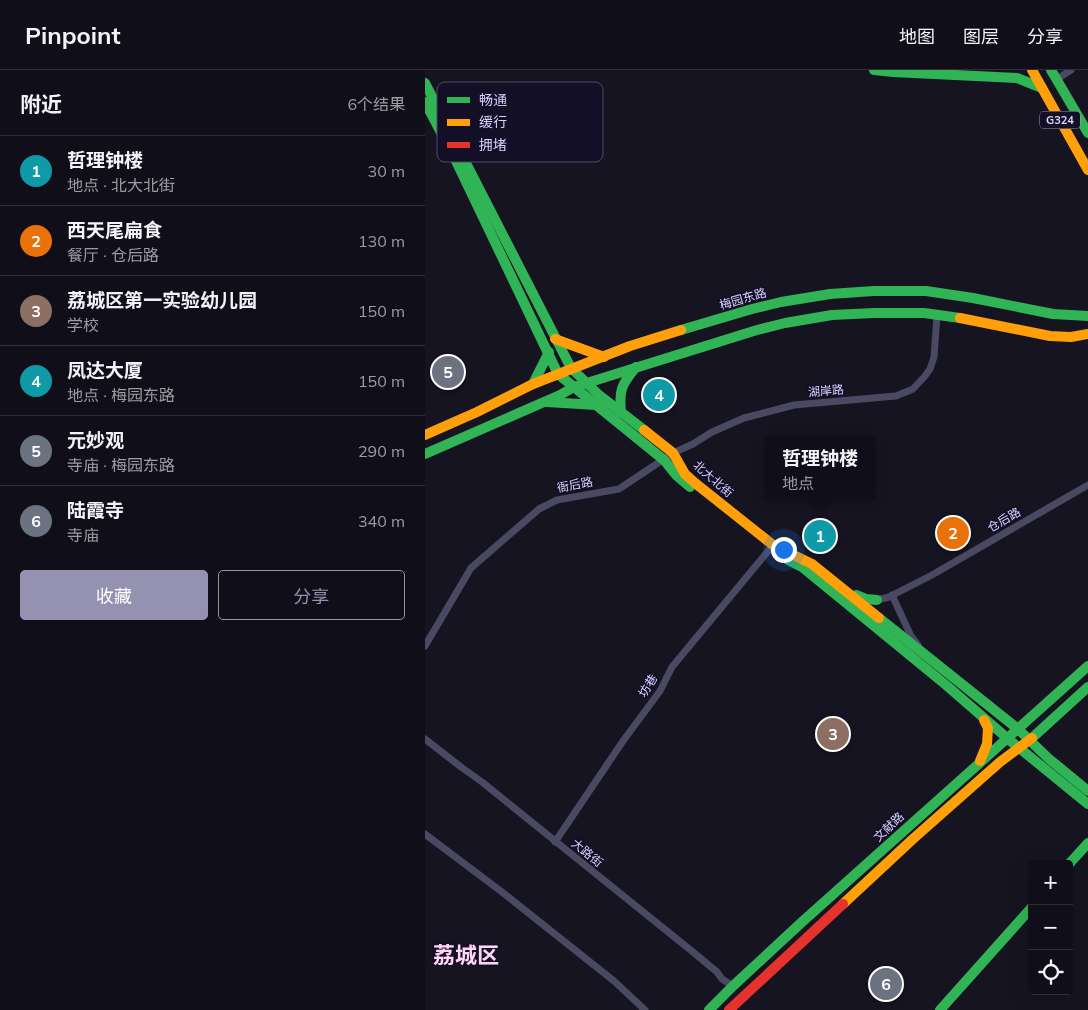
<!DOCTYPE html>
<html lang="zh">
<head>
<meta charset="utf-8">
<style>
	body { margin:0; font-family:Mulish,"Noto Sans SC",sans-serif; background:#191822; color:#f1f3f6 }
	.controls { position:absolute; right:15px; bottom:15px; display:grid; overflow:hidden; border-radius:5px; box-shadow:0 5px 20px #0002 }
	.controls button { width:45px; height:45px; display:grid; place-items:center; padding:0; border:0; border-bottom:1px solid #302f38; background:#100f19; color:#f1f3f6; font:25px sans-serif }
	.you { position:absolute; left:358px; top:479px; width:18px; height:18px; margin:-12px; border:4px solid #fff; border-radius:50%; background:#1a73e8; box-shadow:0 0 0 8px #1a73e833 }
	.badge { display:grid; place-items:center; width:32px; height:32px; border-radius:50%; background:#9591b1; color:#fff; font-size:16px; font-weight:700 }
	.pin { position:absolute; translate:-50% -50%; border:2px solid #fff; box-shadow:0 1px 5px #0006 }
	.popup { position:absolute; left:340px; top:366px; width:110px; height:65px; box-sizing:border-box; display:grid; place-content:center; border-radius:5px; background:#100f19; filter:drop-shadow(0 1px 4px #0005); font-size:16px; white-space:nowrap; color:#9c9ca2 }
	.popup b { font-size:19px; color:#f1f3f6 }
	.popup::after { content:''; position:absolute; left:50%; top:100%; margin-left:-10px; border:10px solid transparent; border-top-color:#100f19 }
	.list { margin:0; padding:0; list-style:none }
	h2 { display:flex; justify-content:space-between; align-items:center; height:65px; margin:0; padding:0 20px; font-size:21px }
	h2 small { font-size:16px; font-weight:400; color:#9c9ca2 }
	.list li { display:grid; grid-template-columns:32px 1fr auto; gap:15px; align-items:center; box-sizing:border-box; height:70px; padding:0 20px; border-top:1px solid #302f38 }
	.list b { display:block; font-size:19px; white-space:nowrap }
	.list p { margin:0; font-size:16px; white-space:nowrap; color:#9c9ca2 }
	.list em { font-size:16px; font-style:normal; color:#9c9ca2 }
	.actions { display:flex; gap:10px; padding:15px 20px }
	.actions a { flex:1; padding:11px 0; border:1px solid #9591b1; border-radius:5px; text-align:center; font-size:18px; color:#9591b1 }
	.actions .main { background:#9591b1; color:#fff }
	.icon { flex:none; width:28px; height:28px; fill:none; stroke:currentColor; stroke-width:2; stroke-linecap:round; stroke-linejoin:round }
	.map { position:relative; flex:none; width:663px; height:940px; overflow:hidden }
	header { display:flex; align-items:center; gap:30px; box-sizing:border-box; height:70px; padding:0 25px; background:#100f19; border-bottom:1px solid #302f38 }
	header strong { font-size:24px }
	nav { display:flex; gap:28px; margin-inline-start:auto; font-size:18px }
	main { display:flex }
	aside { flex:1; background:#100f19 }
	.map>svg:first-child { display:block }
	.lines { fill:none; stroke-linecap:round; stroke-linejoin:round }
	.street { stroke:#4a4962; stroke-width:7 }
	.fast { stroke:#30b455; stroke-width:10 }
	.slow { stroke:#ff9f0a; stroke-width:10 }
	.jam { stroke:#e5322d; stroke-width:10 }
	.labels { text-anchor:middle; stroke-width:4; stroke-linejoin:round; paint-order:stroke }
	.shield { fill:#130f26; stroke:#9e99be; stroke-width:1 }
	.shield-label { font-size:11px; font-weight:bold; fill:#d9d4ff }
	.street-label { font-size:12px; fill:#d9d4ff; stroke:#130f26 }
	.town-label { font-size:22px; font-weight:bold; fill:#ffd6f0; stroke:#130f26 }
	.key { fill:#130f26; stroke:#4e4a67; stroke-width:1 }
	.key-label { font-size:14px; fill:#d9d4ff }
</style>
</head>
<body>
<header>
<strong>Pinpoint</strong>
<nav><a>地图</a><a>图层</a><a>分享</a></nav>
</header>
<main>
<aside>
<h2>附近<small>6个结果</small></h2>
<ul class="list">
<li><span class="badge" style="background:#0f9aa8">1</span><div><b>哲理钟楼</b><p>地点 · 北大北街</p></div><em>30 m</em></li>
<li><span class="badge" style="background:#e8710a">2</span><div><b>西天尾扁食</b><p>餐厅 · 仓后路</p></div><em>130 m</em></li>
<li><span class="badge" style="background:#8d6e63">3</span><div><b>荔城区第一实验幼儿园</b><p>学校</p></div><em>150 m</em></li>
<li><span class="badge" style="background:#0f9aa8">4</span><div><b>凤达大厦</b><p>地点 · 梅园东路</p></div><em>150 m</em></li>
<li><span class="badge" style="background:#6b7280">5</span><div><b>元妙观</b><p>寺庙 · 梅园东路</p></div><em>290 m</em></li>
<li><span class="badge" style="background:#6b7280">6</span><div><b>陆霞寺</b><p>寺庙</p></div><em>340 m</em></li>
</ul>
<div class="actions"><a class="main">收藏</a><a>分享</a></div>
</aside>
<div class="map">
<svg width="663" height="940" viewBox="0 0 663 940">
	<rect width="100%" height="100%" fill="#161421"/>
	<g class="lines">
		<g class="street">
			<polyline points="632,9 646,0"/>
			<polyline points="467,525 486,566 493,575"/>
			<polyline points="452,530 464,527 507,505 663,415"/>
			<polyline points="0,576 46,498 114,439 132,430 194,419 248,383 268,374 287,362 319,348 369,335 471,326 488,319 500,306 505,299 509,287 512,245"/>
			<polyline points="0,669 36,697 57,712 268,882 292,902 297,909 308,916"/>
			<polyline points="0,764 77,822 189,911 220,940"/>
			<polyline points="130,772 198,671 235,621 247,597 344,480"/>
		</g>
		<g class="fast">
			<polyline points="449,0 468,2 592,8 617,18"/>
			<polyline points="626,0 663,63"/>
			<polyline points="0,13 146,298 174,325 219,360"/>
			<polyline points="0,32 33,95 133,304 239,390 252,406 265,417"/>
			<polyline points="256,260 327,239 356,232 405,224 449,221 501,221 548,228 628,244 663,246"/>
			<polyline points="108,314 124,282"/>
			<polyline points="122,332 171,335"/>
			<path d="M196,343C194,320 196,315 211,297"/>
			<polyline points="0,384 135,325 149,317 332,260 360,253 407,245 449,243 499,243 535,248"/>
			<polyline points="363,490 377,497 521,615 582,668 663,734"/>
			<polyline points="431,525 441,529 452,530"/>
			<polyline points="454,548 593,659 623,688 663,721"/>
			<polyline points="607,668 663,617"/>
			<polyline points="644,794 663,773"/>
			<polyline points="284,940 308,916 377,852 663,596"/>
			<polyline points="515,940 607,837"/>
		</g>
		<g class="slow">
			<polyline points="607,0 663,100"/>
			<polyline points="535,248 625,266 646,267 663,264"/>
			<polyline points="130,269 179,287"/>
			<polyline points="219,360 248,383 260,404 270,413 348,475 387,494 454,548"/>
			<polyline points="0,365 52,342 108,314 205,276 256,260"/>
			<polyline points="555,691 562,674 563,658 559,650"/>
			<polyline points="418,834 489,768 575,692 607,668"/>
		</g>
		<polyline class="jam" points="304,940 418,834"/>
	</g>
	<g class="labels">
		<rect class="shield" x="615" y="41.5" width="40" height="17" rx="4"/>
		<g class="shield-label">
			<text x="635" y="54">G324</text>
		</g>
		<g class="street-label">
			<text transform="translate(318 229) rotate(-16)" y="4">梅园东路</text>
			<text transform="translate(401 321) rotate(-5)" y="4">湖岸路</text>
			<text transform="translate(288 409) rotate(41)" y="4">北大北街</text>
			<text transform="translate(150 415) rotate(-11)" y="4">衙后路</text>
			<text transform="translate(579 450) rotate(-30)" y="4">仓后路</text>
			<text transform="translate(223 616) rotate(-58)" y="4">坊巷</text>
			<text transform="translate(464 757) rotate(-43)" y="4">文献路</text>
			<text transform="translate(162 783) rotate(39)" y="4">大路街</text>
		</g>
		<g class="town-label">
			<text x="41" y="893">荔城区</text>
		</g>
	</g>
	<rect x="12" y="12" width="166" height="80" rx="8" class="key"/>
	<rect x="22" y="27" width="23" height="6" fill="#30b455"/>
	<rect x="22" y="49" width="23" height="7" fill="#ff9f0a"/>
	<rect x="22" y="72" width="23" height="6" fill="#e5322d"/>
	<g class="key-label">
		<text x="54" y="35">畅通</text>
		<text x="54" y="57">缓行</text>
		<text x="54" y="80">拥堵</text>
	</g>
</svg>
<div class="controls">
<button>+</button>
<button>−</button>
<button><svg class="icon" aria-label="locate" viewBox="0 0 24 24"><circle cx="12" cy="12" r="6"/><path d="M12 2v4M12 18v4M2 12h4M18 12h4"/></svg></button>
</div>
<div class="you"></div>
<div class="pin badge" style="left:395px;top:466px;background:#0f9aa8">1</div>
<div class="popup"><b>哲理钟楼</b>地点</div>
<div class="pin badge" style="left:528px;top:463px;background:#e8710a">2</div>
<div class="pin badge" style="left:408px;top:664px;background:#8d6e63">3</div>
<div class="pin badge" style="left:234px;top:325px;background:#0f9aa8">4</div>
<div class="pin badge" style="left:23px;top:302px;background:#6b7280">5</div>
<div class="pin badge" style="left:461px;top:914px;background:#6b7280">6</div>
</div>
</main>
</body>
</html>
